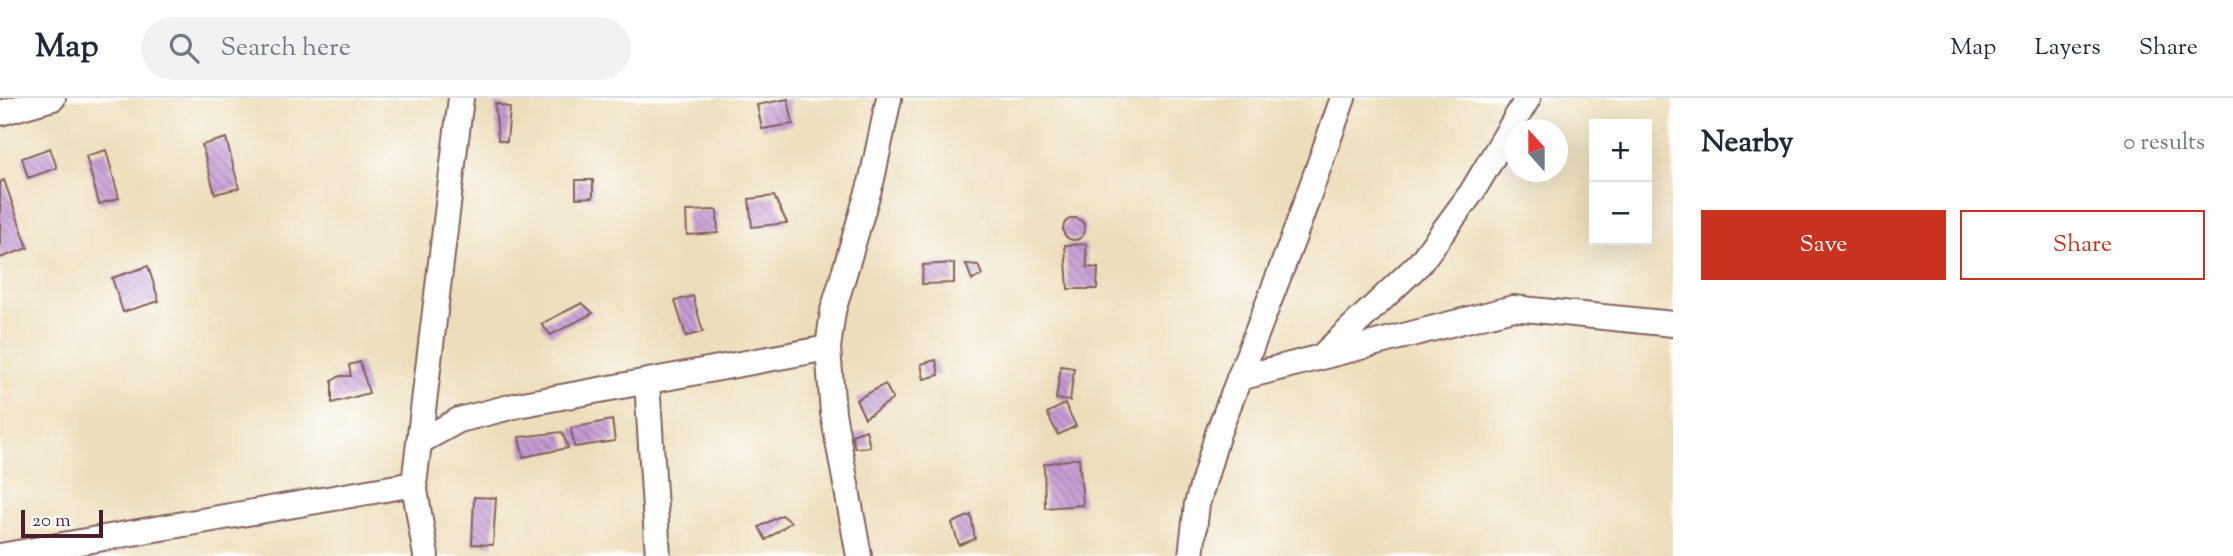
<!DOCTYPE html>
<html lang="en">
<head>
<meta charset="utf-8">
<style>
	body { margin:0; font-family:"Sorts Mill Goudy",serif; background:#f2f2f3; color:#1f2937 }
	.controls { position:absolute; right:21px; top:21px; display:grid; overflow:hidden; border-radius:0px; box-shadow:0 7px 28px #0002 }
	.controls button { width:63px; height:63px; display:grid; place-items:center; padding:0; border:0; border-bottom:2px solid #e0e1e3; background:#fff; color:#1f2937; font:35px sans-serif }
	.compass { position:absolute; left:1505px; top:21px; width:63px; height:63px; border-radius:50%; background:#fff; box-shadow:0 7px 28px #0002; rotate:339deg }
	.scale { position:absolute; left:21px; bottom:18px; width:82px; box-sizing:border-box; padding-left:7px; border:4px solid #4a1f2b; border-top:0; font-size:19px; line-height:24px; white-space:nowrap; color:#4a1f2b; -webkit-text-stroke:5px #fff; paint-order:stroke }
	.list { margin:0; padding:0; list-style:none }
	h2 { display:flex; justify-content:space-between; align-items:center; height:91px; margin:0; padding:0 28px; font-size:30px }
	h2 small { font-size:23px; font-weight:400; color:#747a83 }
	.actions { display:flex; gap:14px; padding:21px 28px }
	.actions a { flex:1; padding:16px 0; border:2px solid #c8321e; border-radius:0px; text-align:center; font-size:24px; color:#c8321e }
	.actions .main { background:#c8321e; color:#fff }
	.icon { flex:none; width:38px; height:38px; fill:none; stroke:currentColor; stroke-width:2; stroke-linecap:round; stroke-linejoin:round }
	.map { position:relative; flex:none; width:1673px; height:458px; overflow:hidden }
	header { display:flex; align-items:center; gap:42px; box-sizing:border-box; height:98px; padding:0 35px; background:#fff; border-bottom:2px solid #e0e1e3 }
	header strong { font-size:33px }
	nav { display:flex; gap:38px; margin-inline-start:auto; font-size:24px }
	.search { width:490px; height:63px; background:#f2f2f3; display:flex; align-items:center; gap:18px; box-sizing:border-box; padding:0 24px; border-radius:38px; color:#747a83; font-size:26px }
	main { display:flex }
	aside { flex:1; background:#fff }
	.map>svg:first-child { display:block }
	.building { fill:url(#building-back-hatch) }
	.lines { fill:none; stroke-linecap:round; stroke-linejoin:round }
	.minor-casing { stroke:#83625d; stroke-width:28 }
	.minor { stroke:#fff; stroke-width:24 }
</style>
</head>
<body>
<header>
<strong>Map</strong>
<div class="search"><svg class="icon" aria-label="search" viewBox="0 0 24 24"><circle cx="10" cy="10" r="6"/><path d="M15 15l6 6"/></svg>Search here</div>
<nav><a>Map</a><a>Layers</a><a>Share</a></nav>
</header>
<main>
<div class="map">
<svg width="1673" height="458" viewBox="0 0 1673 458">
	<defs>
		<pattern id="building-back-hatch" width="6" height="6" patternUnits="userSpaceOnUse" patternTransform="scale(1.75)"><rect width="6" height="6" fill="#c49bd2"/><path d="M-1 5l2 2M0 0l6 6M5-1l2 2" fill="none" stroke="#a17eab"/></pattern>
	</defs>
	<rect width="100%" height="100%" fill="#fff"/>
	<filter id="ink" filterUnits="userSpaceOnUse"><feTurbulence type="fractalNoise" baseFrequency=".0143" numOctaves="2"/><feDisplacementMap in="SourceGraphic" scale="14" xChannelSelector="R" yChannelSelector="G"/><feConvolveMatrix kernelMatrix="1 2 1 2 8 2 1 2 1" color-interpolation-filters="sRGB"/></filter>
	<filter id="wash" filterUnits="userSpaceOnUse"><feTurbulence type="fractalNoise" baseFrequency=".00686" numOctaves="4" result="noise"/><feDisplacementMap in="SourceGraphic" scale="28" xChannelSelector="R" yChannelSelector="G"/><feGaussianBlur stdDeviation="1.57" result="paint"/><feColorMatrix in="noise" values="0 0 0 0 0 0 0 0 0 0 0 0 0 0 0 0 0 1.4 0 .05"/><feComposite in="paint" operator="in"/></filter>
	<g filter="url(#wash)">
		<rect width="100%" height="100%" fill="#eddebb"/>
		<g id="blocks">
			<g class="building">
				<polygon points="788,1 793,26 762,31 757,7"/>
				<polygon points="495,5 510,10 507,44 498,42"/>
				<polygon points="226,40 239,90 215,96 202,47"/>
				<polygon points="50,50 57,70 28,80 22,60"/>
				<polygon points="106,52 119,100 99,106 86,58"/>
				<polygon points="4,82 28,150 0,160 0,84"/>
				<polygon points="576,82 593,82 593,99 576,100"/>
				<polygon points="774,98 787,125 752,129 749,101"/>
				<polygon points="717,112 718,135 687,137 686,113"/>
				<circle cx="1074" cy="131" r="11"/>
				<polygon points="1086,146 1087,169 1098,170 1097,191 1068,191 1065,147"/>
				<polygon points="954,165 954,185 922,186 923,167"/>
				<polygon points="966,166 978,167 982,177 972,182"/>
				<polygon points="148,168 159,203 123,214 112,180"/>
				<polygon points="693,198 703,234 686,238 675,203"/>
				<polygon points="582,205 593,215 551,237 541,226"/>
				<polygon points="936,262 939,277 924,281 921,266"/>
				<polygon points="360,264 369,295 332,305 332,283 340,278 351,278 349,267"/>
				<polygon points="1061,268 1074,270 1070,303 1056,301"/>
				<polygon points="885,286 893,301 865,320 856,302"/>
				<polygon points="1065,306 1076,328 1058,337 1047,315"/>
				<polygon points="612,322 615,343 574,349 571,330"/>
				<polygon points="866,332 870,349 855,350 852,337"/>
				<polygon points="562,334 568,350 523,359 519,339"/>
				<polygon points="1079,360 1083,407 1045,410 1044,366"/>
				<polygon points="474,399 496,400 493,447 472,446"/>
				<polygon points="782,417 791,424 766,442 759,429"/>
				<polygon points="971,417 975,441 959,447 952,425"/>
			</g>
		</g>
	</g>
	<g filter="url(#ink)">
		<use href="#blocks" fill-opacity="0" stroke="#83625d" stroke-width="2"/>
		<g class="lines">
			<g class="minor-casing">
				<g id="minor">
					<polyline points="0,15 53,0"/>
					<polyline points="1323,257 1420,165 1472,94 1528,0"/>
					<polyline points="1239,280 1513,210 1673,226"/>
					<polyline points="647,284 658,458"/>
					<polyline points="419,344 459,322 518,307 828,250"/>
					<polyline points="0,458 414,386"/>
					<polyline points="426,458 414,386 461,0"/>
					<polyline points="859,458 833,315 828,250 833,213 872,81 889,0"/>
					<polyline points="1191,458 1197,406 1218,335 1293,141 1343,0"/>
				</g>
			</g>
			<use href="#minor" class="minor"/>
		</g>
	</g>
</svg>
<div class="controls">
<button>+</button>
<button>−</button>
</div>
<svg class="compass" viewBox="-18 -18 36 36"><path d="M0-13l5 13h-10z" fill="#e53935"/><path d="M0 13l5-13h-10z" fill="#747a83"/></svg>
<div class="scale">20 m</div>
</div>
<aside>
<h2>Nearby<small>0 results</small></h2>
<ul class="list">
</ul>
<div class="actions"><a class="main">Save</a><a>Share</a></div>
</aside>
</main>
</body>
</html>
